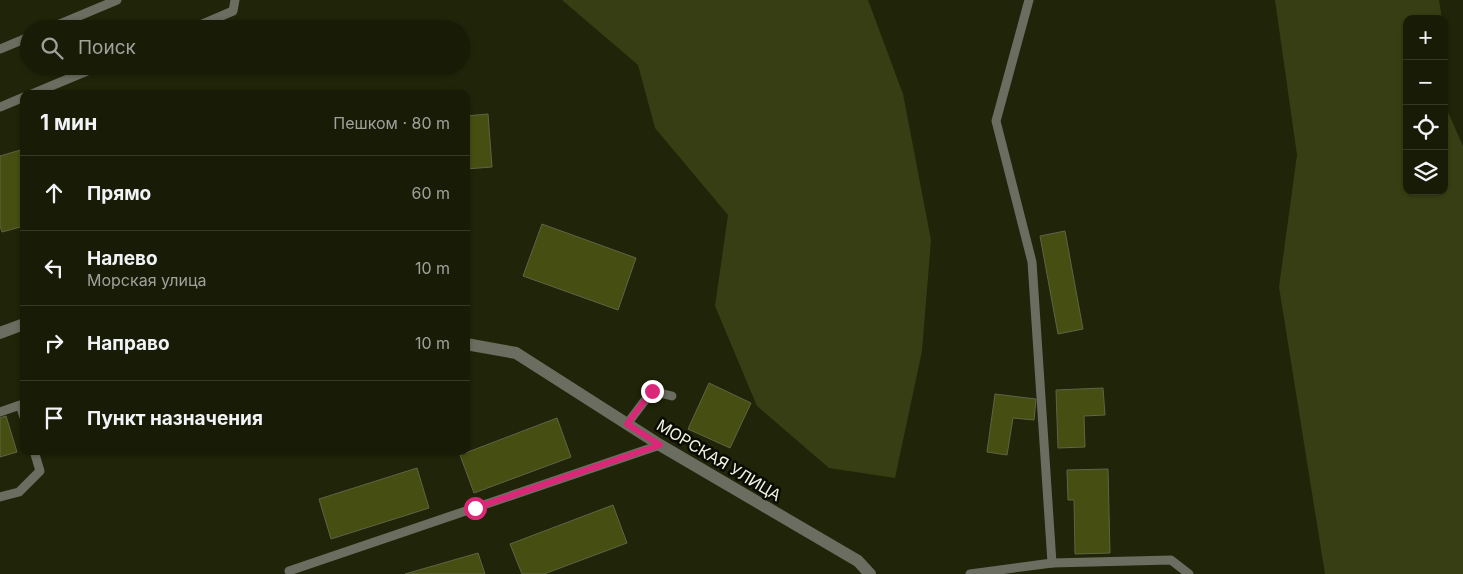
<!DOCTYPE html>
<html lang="ru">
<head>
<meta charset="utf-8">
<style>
	body { margin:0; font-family:Inter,sans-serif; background:#252814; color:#f1f3f6 }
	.controls { position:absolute; right:15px; top:15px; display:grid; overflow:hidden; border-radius:10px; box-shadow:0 1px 4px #0004 }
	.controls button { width:45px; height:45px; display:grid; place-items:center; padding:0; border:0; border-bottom:1px solid #363928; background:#181b06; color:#f1f3f6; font:25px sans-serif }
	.stop { position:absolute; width:15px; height:15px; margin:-11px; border:4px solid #db2777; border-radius:50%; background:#fff }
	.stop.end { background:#db2777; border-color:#fff; box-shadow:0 1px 5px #0008 }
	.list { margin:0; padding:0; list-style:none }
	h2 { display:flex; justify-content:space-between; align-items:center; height:65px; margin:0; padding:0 20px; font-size:21px }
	h2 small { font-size:16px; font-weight:400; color:#9fa19b }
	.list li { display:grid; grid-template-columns:32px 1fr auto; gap:15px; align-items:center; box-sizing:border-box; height:75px; padding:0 20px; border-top:1px solid #363928 }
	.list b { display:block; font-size:19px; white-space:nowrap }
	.list p { margin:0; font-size:16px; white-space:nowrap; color:#9fa19b }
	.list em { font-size:16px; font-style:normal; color:#9fa19b }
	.icon { flex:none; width:28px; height:28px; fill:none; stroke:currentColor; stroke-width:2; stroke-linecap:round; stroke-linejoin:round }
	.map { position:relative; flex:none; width:1463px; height:574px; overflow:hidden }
	.search { position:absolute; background:#181b06; box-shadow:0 1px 4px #0004; left:20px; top:20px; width:450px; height:55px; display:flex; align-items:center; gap:12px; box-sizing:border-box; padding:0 18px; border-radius:28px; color:#9fa19b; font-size:19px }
	.panel { position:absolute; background:#181b06; box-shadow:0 1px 4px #0004; left:20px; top:90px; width:450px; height:365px; border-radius:10px }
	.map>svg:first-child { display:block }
	.green { fill:#383e13 }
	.building { fill:#464e11; stroke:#5f6447 }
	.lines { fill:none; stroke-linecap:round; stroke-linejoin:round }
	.lane { stroke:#6b6d60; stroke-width:9 }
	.street { stroke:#6b6d60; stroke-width:12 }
	.route { stroke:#db2777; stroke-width:6 }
	.labels { text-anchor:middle; stroke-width:5; stroke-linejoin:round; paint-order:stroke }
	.street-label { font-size:16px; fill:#f2f5e5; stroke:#0a0c03 }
</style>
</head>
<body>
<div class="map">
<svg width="1463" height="574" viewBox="0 0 1463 574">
	<rect width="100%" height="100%" fill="#202408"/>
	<g class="green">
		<polygon points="562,0 868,0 903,94 931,240 922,351 895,478 829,468 757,406 715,306 728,215 655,128 638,65"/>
		<polygon points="1275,0 1439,0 1442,19 1407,19 1407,191 1444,191 1444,34 1448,57 1448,112 1463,146 1463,574 1325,574 1279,287 1297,155"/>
	</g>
	<g class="building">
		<polygon points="488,114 492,167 466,169 466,116"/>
		<polygon points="24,149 24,226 2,232 0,226 0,156"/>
		<polygon points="542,224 636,258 618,310 523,276"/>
		<polygon points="1065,231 1083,329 1058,334 1040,236"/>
		<polygon points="709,383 751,403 730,448 688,429"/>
		<polygon points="1103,388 1105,415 1084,416 1085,447 1058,448 1056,390"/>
		<polygon points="995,394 1036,399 1034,420 1013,418 1007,455 987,452"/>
		<polygon points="6,416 17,452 0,457 0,418"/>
		<polygon points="557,418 571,457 474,493 460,455"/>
		<polygon points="417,468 429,508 331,539 319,499"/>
		<polygon points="1108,469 1110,553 1075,554 1074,500 1068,500 1067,470"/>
		<polygon points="613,505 627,543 544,574 522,574 510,544"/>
		<polygon points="478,553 485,574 405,574"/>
	</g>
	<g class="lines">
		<g class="lane">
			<polyline points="48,29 117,0"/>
			<polyline points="191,29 233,11 235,0"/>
			<polyline points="0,49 29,37"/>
			<polyline points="32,94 99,66"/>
			<polyline points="0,107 24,97"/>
			<polyline points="0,412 20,405 24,417"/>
			<polyline points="627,424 652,391 672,396"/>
			<polyline points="0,497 19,492 40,471 34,451"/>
			<polyline points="1052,563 1171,560 1189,574"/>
			<polyline points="289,571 660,445"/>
			<polyline points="970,574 1052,563 1032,262 996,121 1029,0"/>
		</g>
		<g class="street">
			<polyline points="0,333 24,324"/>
			<polyline points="466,344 516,353 660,445 858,561 870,574"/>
		</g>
	</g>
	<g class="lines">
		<polyline class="route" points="475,508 660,445 627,424 652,391"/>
	</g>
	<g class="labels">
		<g class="street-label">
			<text transform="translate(719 460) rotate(31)" y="6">МОРСКАЯ УЛИЦА</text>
		</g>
	</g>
</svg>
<div class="controls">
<button>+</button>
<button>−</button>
<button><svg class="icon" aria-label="locate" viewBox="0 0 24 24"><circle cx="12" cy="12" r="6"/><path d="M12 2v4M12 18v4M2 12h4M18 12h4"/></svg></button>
<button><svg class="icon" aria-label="layers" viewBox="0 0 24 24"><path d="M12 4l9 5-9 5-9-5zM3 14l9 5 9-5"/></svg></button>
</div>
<div class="stop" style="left:475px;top:508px"></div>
<div class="stop end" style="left:652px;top:391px"></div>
<div class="search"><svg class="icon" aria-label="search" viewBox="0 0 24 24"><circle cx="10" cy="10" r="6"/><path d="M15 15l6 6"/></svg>Поиск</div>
<section class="panel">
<h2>1 мин<small>Пешком · 80 m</small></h2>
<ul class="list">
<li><svg class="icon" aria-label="ahead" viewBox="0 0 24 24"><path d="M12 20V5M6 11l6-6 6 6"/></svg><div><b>Прямо</b></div><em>60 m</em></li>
<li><svg class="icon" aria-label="left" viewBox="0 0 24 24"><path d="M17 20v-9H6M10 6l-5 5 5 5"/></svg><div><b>Налево</b><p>Морская улица</p></div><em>10 m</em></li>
<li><svg class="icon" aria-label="right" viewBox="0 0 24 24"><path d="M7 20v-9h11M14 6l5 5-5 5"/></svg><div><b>Направо</b></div><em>10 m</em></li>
<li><svg class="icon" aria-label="arrive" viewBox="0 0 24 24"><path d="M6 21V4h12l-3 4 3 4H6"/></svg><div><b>Пункт назначения</b></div></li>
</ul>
</section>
</div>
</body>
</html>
